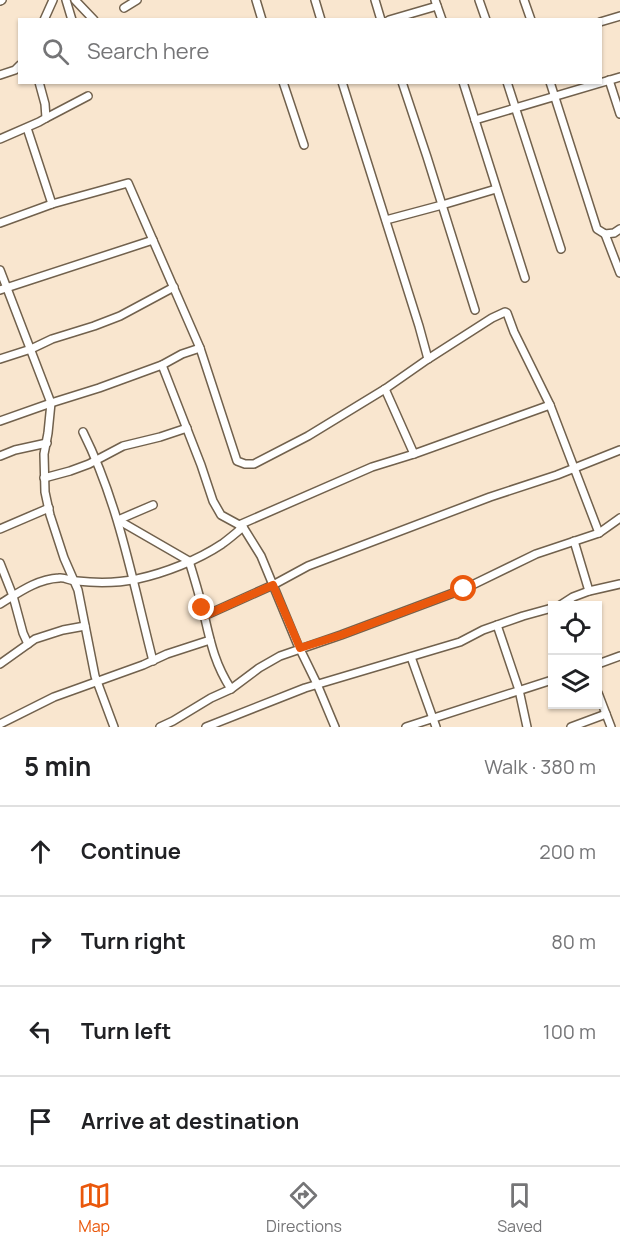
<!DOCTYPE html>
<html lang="en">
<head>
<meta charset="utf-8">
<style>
	body { margin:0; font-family:Manrope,sans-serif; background:#f6f6f6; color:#202124 }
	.controls { position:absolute; right:18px; bottom:18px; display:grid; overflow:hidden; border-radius:0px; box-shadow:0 2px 4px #0004 }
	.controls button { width:54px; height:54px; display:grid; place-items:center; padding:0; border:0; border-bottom:2px solid #e0e0e0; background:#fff; color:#202124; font:30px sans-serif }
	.stop { position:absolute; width:18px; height:18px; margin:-14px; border:4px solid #ea580c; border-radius:50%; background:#fff }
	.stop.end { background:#ea580c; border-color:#fff; box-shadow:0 2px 6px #0008 }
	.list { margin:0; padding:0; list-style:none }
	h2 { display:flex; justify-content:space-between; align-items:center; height:78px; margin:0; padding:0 24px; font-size:26px }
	h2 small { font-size:20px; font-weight:400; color:#757577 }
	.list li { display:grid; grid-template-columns:39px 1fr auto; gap:18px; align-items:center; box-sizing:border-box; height:90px; padding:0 24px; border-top:2px solid #e0e0e0 }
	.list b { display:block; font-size:22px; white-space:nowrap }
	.list em { font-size:20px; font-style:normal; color:#757577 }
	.icon { flex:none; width:33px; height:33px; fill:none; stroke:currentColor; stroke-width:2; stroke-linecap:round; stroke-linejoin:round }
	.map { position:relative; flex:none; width:620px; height:727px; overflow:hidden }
	.search { position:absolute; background:#fff; box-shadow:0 2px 4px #0004; left:18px; right:18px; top:18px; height:66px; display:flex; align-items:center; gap:15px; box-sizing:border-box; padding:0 21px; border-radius:0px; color:#757577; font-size:22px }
	.sheet { height:438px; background:#fff }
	nav { display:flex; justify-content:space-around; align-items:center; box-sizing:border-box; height:84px; border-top:2px solid #e0e0e0; background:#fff; font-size:16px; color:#757577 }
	nav a { display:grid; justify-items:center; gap:3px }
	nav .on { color:#ea580c }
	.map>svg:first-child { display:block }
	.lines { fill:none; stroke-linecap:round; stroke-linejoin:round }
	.street-casing { stroke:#71614d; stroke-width:10 }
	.street { stroke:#fff; stroke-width:7 }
	.route { stroke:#ea580c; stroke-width:8 }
</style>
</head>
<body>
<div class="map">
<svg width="620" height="727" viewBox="0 0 620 727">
	<rect width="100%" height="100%" fill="#f9e6cf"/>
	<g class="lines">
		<g class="street-casing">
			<g id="street">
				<polyline points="66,0 72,20"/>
				<polyline points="75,0 94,20"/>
				<polyline points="256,0 262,20"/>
				<polyline points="315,0 321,20"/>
				<polyline points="375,0 381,20"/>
				<polyline points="435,0 442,20"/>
				<polyline points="479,0 486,20"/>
				<polyline points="524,0 531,20"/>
				<polyline points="0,1 2,0"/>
				<polyline points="124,8 137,0"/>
				<polyline points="44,20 53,0"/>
				<polyline points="389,20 437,6"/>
				<polyline points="600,22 620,16"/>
				<polyline points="0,75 15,70 20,65"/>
				<polyline points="609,80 620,114"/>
				<polyline points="283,82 304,145"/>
				<polyline points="342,82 419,326 428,359"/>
				<polyline points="402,82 427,157 475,310"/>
				<polyline points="463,82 525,278"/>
				<polyline points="507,82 561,249"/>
				<polyline points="550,82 597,229 605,234 614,233 620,229"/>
				<polyline points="46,118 88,96"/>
				<polyline points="475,120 620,77"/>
				<polyline points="27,128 52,204"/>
				<polyline points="0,139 39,122 46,118 45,104 39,82"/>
				<polyline points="386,220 442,205 496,189"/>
				<polyline points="0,223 52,204 128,183 200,348 237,461 245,464 254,464 308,436 385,389 428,359 492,318 505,312 507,313 514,332 550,405 599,533"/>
				<polyline points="605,234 620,273"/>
				<polyline points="0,270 51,403 48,433 44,454 45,492 50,515 64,558 78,590 95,676 114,727"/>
				<polyline points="0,290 153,240"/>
				<polyline points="0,359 31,349 52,339 94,326 120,316 174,287"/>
				<polyline points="162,365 201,465 213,501 221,515 243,527 261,556 297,643 317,684 335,727"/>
				<polyline points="385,389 414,454"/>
				<polyline points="0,421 51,403 99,388 162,365 182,354 200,348"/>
				<path d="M83,432C119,504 133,583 153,661"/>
				<polyline points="0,456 15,450 47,443"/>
				<polyline points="44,478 70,471 89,464 123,446 160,437 187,428"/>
				<path d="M118,520L189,561C194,577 199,594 203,610C210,640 214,663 231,689"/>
				<polyline points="118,520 153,505"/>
				<polyline points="239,525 372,467 414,454 550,405"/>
				<polyline points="0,529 49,508"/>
				<polyline points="574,541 589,591"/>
				<polyline points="0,563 13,596 23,633 28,644"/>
				<path d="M0,604C18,593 37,579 59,578C65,577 70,581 77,581C95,583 118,583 137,579C165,573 198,560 222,544C229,539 236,533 243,527"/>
				<polyline points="559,606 573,597 589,591 620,584"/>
				<polyline points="204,616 273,585 308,566 490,497 557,475 620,450"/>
				<polyline points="497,625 519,690 527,727"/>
				<polyline points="411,657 436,727"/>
				<polyline points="0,664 35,639 63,630 85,626"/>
				<polyline points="598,664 620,656"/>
				<polyline points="598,693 611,727"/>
				<polyline points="0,724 54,697 143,665 167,654 210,640"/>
				<polyline points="160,727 173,721 211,698 231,689 259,668 280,656 341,635 464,589 536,554 599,533 620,518"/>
				<polyline points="206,727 305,688 460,642 483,630 523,616 552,608"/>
				<polyline points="406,727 552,680"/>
				<polyline points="571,727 606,714"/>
			</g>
		</g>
		<use href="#street" class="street"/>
	</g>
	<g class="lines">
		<polyline class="route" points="202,608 204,616 273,585 300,648 341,635 464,589"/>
	</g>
</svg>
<div class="controls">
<button><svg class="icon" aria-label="locate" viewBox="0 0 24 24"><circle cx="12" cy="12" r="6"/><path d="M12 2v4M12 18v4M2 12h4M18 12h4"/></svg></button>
<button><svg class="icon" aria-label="layers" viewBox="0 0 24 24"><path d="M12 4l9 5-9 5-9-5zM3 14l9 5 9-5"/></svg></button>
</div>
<div class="stop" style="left:464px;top:589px"></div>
<div class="stop end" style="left:202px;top:608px"></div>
<div class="search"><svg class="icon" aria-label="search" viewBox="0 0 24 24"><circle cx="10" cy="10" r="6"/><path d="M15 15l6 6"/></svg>Search here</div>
</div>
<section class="sheet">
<h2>5 min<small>Walk · 380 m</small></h2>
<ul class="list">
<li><svg class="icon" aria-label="ahead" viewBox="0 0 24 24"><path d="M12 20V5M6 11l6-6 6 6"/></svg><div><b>Continue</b></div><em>200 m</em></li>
<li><svg class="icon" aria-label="right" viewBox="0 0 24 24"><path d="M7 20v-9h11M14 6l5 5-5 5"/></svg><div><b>Turn right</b></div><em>80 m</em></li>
<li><svg class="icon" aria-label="left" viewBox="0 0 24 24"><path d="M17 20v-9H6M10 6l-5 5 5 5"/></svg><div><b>Turn left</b></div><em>100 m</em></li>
<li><svg class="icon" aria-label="arrive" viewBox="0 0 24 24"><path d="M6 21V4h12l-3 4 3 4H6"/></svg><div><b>Arrive at destination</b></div></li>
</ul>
</section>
<nav>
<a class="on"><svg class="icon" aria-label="map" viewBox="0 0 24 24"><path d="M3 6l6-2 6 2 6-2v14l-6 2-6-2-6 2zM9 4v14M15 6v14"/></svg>Map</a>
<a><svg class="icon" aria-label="directions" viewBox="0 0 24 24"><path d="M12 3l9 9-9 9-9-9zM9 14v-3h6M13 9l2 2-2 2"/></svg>Directions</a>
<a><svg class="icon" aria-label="saved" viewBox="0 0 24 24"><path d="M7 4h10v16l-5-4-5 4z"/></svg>Saved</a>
</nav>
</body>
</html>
